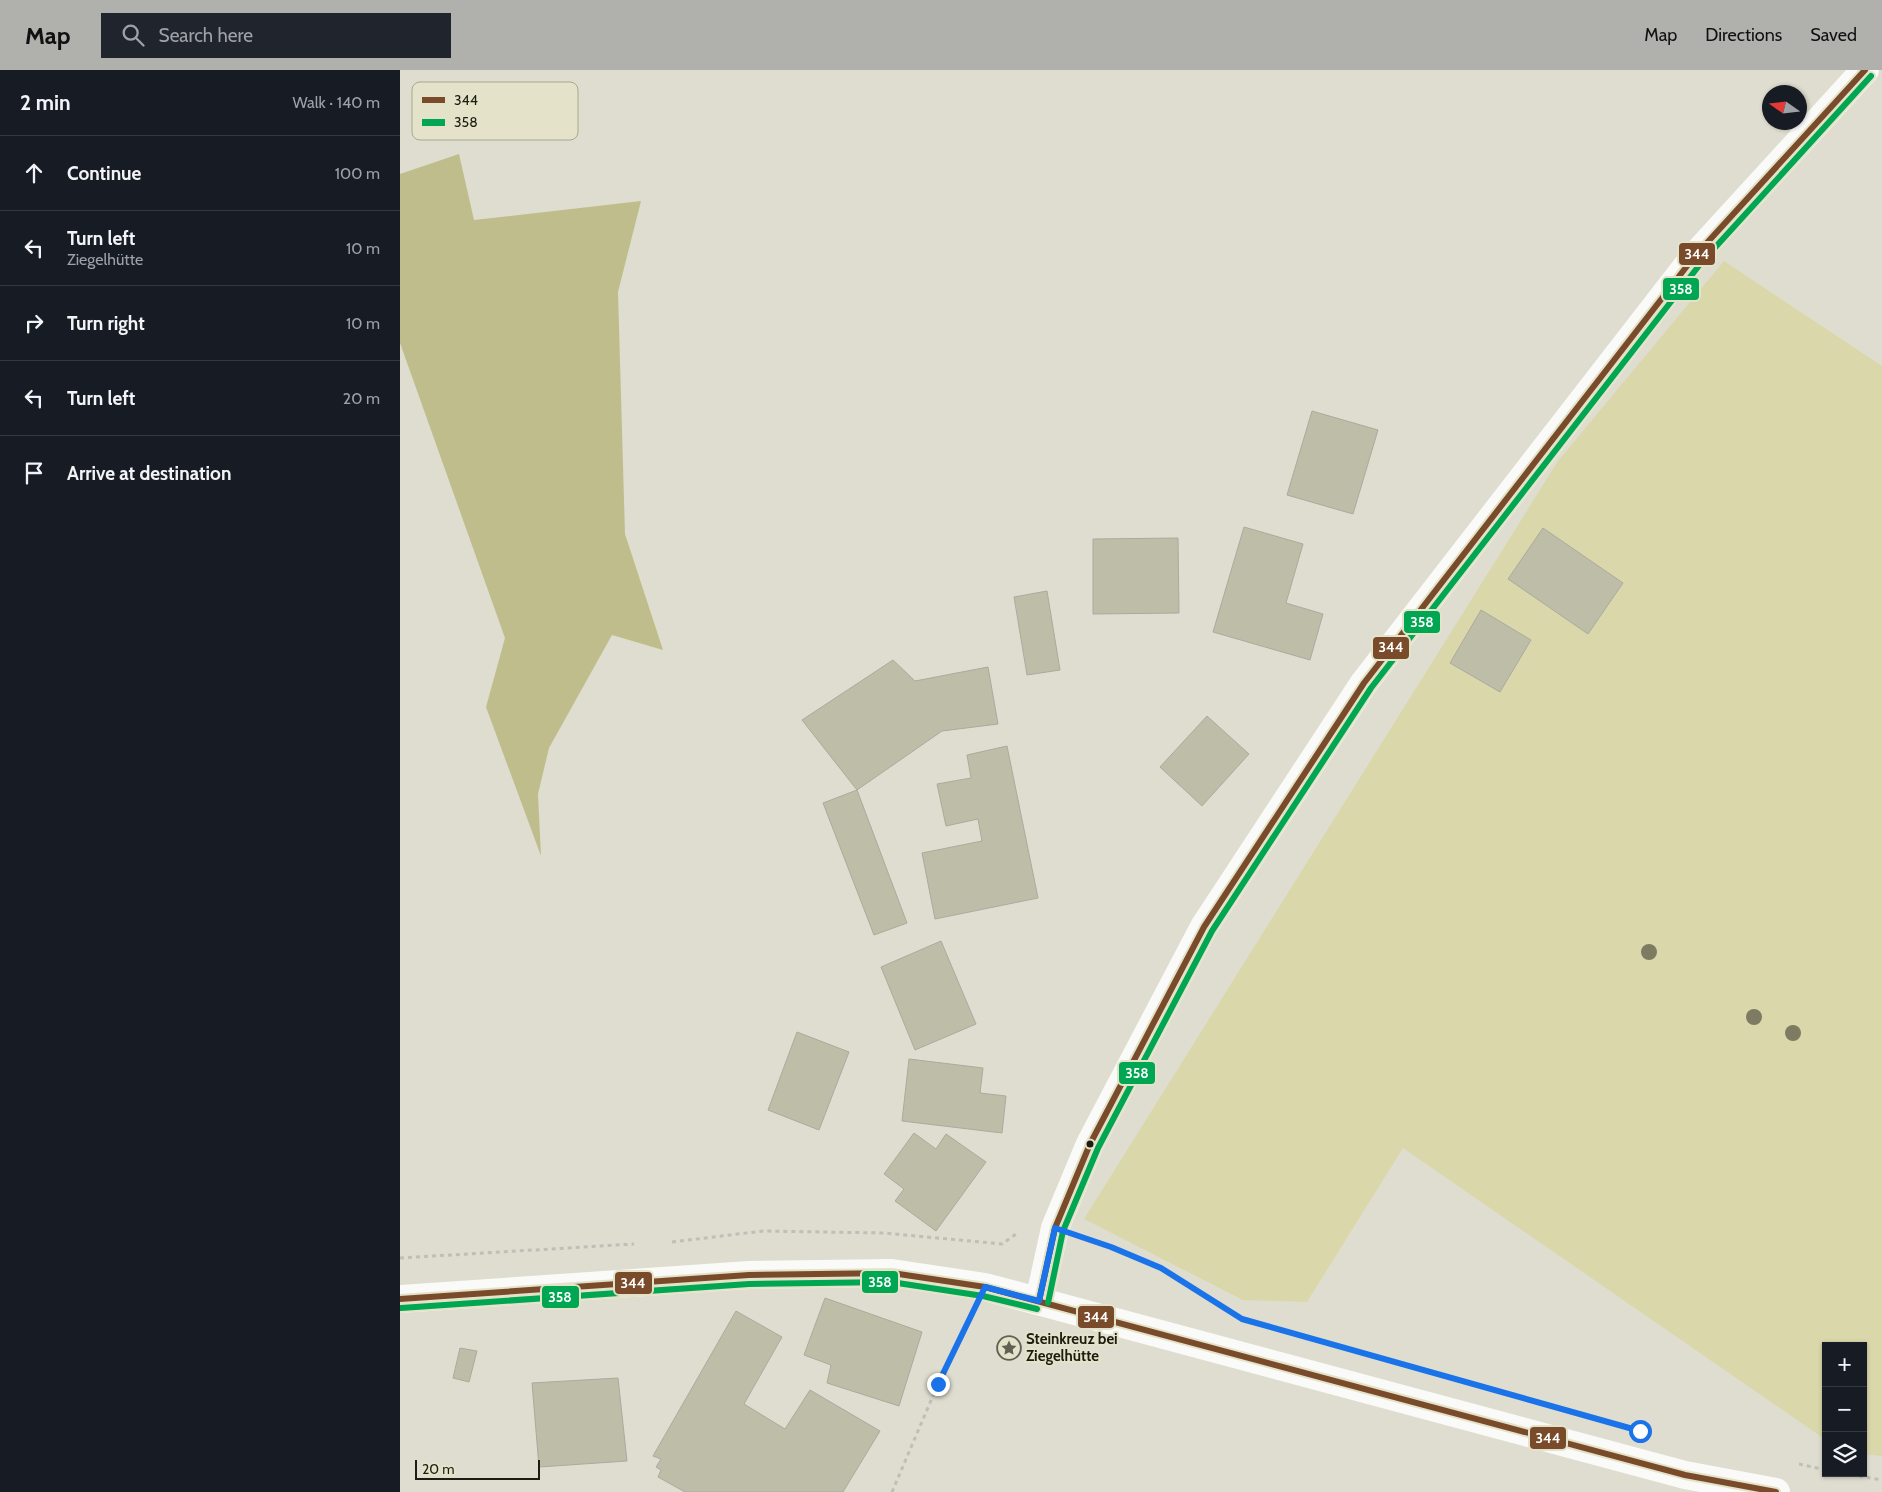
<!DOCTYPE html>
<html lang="en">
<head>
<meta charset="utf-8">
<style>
	body { margin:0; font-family:Cabin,sans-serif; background:#20242c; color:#f1f3f6 }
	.controls { position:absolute; right:15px; bottom:15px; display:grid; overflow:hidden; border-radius:0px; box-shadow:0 1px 4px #0004 }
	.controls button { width:45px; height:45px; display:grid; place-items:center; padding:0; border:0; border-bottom:1px solid #363941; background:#171b24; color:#f1f3f6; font:25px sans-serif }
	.compass { position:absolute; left:1362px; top:15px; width:45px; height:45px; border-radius:50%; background:#171b24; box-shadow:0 1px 4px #0004; rotate:284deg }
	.scale { position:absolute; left:15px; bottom:12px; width:125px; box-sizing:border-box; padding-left:5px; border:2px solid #1c1c12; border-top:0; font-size:14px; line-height:18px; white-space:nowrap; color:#1c1c12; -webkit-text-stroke:4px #e4e3c9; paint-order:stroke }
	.stop { position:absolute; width:15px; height:15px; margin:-11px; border:4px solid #1a73e8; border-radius:50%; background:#fff }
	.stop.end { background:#1a73e8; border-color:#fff; box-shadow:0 1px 5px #0008 }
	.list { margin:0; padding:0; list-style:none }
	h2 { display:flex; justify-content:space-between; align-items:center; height:65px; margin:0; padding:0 20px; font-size:21px }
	h2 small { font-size:16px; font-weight:400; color:#9ea1a6 }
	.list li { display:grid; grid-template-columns:32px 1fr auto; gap:15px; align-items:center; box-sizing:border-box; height:75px; padding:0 20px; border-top:1px solid #363941 }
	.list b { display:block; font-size:19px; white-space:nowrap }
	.list p { margin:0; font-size:16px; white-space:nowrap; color:#9ea1a6 }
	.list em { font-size:16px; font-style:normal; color:#9ea1a6 }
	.icon { flex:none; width:28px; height:28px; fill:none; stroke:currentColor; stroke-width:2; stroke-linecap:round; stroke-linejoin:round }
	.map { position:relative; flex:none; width:1482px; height:1422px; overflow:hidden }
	header { display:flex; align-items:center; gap:30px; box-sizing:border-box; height:70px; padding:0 25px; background:#b0b1ad; color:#111 }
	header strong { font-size:24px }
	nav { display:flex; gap:28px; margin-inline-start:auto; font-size:18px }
	.search { width:350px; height:45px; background:#20242c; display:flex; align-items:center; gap:12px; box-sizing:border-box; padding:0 18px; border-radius:0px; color:#9ea1a6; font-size:19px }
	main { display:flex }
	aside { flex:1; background:#171b24 }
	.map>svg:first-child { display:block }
	.green { fill:#dad8ab }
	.forest { fill:#c0bd8c }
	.building { fill:#bebda7; stroke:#abaa9f }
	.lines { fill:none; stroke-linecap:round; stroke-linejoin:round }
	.path { stroke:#bfbfb9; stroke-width:3; stroke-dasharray:4 4; stroke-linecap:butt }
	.street { stroke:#fafaf8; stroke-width:28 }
	.secondary { stroke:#fafaf8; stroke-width:28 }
	.bus-1-casing { stroke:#e4e3c9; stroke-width:10 }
	.bus-2-casing { stroke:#e4e3c9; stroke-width:10 }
	.bus-1 { stroke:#7a4b2a; stroke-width:6 }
	.bus-2 { stroke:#00a651; stroke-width:6 }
	.tree { fill:#7d7b61 }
	.route { stroke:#1a73e8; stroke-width:6 }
	.bus-dot { fill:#1c1c12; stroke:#e4e3c9; stroke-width:2 }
	.labels { text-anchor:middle; stroke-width:4; stroke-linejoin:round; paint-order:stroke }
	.poi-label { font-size:15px; font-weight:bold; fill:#1c1c12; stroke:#e4e3c9; text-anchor:start }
	.key { fill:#e4e3c9; stroke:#a8a792; stroke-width:1 }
	.key-label { font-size:14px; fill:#1c1c12 }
	.line-badge { stroke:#e4e3c9; stroke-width:2 }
	.badge-label { font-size:14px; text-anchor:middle; font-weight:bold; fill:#fff }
</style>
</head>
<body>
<header>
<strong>Map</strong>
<div class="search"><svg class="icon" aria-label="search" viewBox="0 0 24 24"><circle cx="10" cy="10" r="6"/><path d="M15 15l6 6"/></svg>Search here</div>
<nav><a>Map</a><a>Directions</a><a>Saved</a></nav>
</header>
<main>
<aside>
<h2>2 min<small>Walk · 140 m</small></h2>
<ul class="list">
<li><svg class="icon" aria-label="ahead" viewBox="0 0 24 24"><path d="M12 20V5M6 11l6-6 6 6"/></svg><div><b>Continue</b></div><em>100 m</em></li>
<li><svg class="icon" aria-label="left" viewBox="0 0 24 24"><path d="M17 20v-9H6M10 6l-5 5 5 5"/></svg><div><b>Turn left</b><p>Ziegelhütte</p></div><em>10 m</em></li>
<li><svg class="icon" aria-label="right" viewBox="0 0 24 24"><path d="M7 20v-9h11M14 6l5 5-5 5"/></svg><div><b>Turn right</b></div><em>10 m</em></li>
<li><svg class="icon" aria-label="left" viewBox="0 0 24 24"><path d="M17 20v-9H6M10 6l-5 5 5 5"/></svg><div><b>Turn left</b></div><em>20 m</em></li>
<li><svg class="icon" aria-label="arrive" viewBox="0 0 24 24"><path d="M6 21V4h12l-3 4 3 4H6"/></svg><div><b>Arrive at destination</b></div></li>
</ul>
</aside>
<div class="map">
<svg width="1482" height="1422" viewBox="0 0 1482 1422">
	<rect width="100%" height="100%" fill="#deddcf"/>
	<polygon class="green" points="1324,191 1482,296 1482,1386 1463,1384 1463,1276 1426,1276 1426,1370 1003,1078 907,1232 843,1230 684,1149 1158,391"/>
	<polygon class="forest" points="59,84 74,150 241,131 218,222 225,464 263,580 212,565 149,678 138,724 141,786 86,637 105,568 0,273 0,104"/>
	<g class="building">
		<polygon points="912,341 978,360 953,444 887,425"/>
		<polygon points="844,457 903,474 886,533 923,544 910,590 813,562"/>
		<polygon points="1143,458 1223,513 1188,564 1108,509"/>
		<polygon points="778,468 779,543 693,544 693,469"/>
		<polygon points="647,521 660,600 627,605 614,527"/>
		<polygon points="1081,540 1131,570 1100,622 1050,593"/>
		<polygon points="493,590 515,611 588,597 598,654 542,661 457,720 402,650"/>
		<polygon points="807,646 849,684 802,736 760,697"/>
		<polygon points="607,676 638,828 535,849 522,783 582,771 578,749 546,756 537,714 571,708 567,685"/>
		<polygon points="457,720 507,853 474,865 423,733"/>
		<polygon points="541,871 576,954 515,980 481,897"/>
		<polygon points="397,962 449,982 419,1060 368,1040"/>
		<polygon points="509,989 583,998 580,1023 606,1026 602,1063 502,1051"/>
		<polygon points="514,1063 536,1079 546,1064 586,1092 536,1161 495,1131 504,1119 484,1104"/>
		<polygon points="425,1228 522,1262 499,1336 427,1313 431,1295 404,1285"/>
		<polygon points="336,1241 382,1267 344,1334 385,1359 410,1320 480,1361 443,1422 285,1422 258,1407 261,1400 256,1397 261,1389 253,1386"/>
		<polygon points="60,1278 77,1281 69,1312 53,1308"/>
		<polygon points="218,1308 227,1391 139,1397 132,1313"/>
	</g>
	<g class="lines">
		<g class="path">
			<polyline points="688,1169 711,1177 761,1199 836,1245"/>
			<polyline points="272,1172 363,1161 484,1163 602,1174 616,1164"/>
			<polyline points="0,1188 234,1174"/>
			<polyline points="1399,1394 1426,1400"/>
			<polyline points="1443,1403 1482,1410"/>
			<polyline points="492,1422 538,1314 568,1251"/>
		</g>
		<polyline class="street" points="639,1231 655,1158 690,1074 804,857 964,613 1294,187 1465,0"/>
		<polyline class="secondary" points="0,1229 349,1205 492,1203 585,1217 1285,1405 1376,1422"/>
		<g class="bus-1-casing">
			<g id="bus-1">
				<polyline points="0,1229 349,1205 492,1203 585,1217 1285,1405 1376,1422"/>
				<polyline points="639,1231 655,1158 690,1074 804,857 964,613 1294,187 1465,0"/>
			</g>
		</g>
		<g class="bus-2-casing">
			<g id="bus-2">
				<polyline points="648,1233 663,1161 698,1078 812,861 971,618 1301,193 1471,6"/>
				<polyline points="1,1238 349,1214 491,1212 583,1226 637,1239"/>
			</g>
		</g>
		<use href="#bus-1" class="bus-1"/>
		<use href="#bus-2" class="bus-2"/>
	</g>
	<g class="tree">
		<circle cx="1249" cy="882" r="8"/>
		<circle cx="1354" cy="947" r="8"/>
		<circle cx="1393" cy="963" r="8"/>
	</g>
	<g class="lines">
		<polyline class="route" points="538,1314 585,1217 639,1231 655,1158 711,1177 761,1198 842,1249 1240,1361"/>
	</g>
	<defs>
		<g id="sight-ring" transform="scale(1.25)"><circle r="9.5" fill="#e4e3c9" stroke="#606054" stroke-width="1.5"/><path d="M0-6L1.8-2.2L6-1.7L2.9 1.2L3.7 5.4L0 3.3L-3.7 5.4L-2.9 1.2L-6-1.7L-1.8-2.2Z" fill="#606054"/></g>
	</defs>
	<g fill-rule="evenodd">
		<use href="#sight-ring" x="609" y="1278"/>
	</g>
	<circle class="bus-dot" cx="690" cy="1074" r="4.5"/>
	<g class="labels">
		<g class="poi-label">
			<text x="626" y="1274">Steinkreuz bei<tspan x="626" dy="17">Ziegelhütte</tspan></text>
		</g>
	</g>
	<rect x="12" y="12" width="166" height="58" rx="8" class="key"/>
	<rect x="22" y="27" width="23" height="6" fill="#7a4b2a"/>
	<rect x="22" y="49" width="23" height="7" fill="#00a651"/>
	<g class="key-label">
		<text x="54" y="35">344</text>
		<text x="54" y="57">358</text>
	</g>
	<g class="line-badge">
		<rect x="1278" y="172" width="38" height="24" rx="5" fill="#7a4b2a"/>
		<rect x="1262" y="207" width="38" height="24" rx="5" fill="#00a651"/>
		<rect x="1003" y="540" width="38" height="24" rx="5" fill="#00a651"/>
		<rect x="972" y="566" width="38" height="24" rx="5" fill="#7a4b2a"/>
		<rect x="718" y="991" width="38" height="24" rx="5" fill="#00a651"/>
		<rect x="461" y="1200" width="38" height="24" rx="5" fill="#00a651"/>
		<rect x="214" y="1201" width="39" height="24" rx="5" fill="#7a4b2a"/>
		<rect x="141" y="1215" width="39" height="24" rx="5" fill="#00a651"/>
		<rect x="677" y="1235" width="38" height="24" rx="5" fill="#7a4b2a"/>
		<rect x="1129" y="1356" width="38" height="24" rx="5" fill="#7a4b2a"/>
	</g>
	<g class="badge-label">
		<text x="1297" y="189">344</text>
		<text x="1281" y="224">358</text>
		<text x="1022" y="557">358</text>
		<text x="991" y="582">344</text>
		<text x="737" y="1008">358</text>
		<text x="480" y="1217">358</text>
		<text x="233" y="1218">344</text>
		<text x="160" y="1232">358</text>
		<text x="696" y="1252">344</text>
		<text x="1148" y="1373">344</text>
	</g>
</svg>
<div class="controls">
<button>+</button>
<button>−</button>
<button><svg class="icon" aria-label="layers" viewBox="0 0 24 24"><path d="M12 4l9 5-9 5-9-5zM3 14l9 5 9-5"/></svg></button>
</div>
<svg class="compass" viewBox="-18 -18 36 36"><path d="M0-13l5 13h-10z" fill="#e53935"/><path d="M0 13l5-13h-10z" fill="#9ea1a6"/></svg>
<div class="scale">20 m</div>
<div class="stop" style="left:1240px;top:1361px"></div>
<div class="stop end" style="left:538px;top:1314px"></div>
</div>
</main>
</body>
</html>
